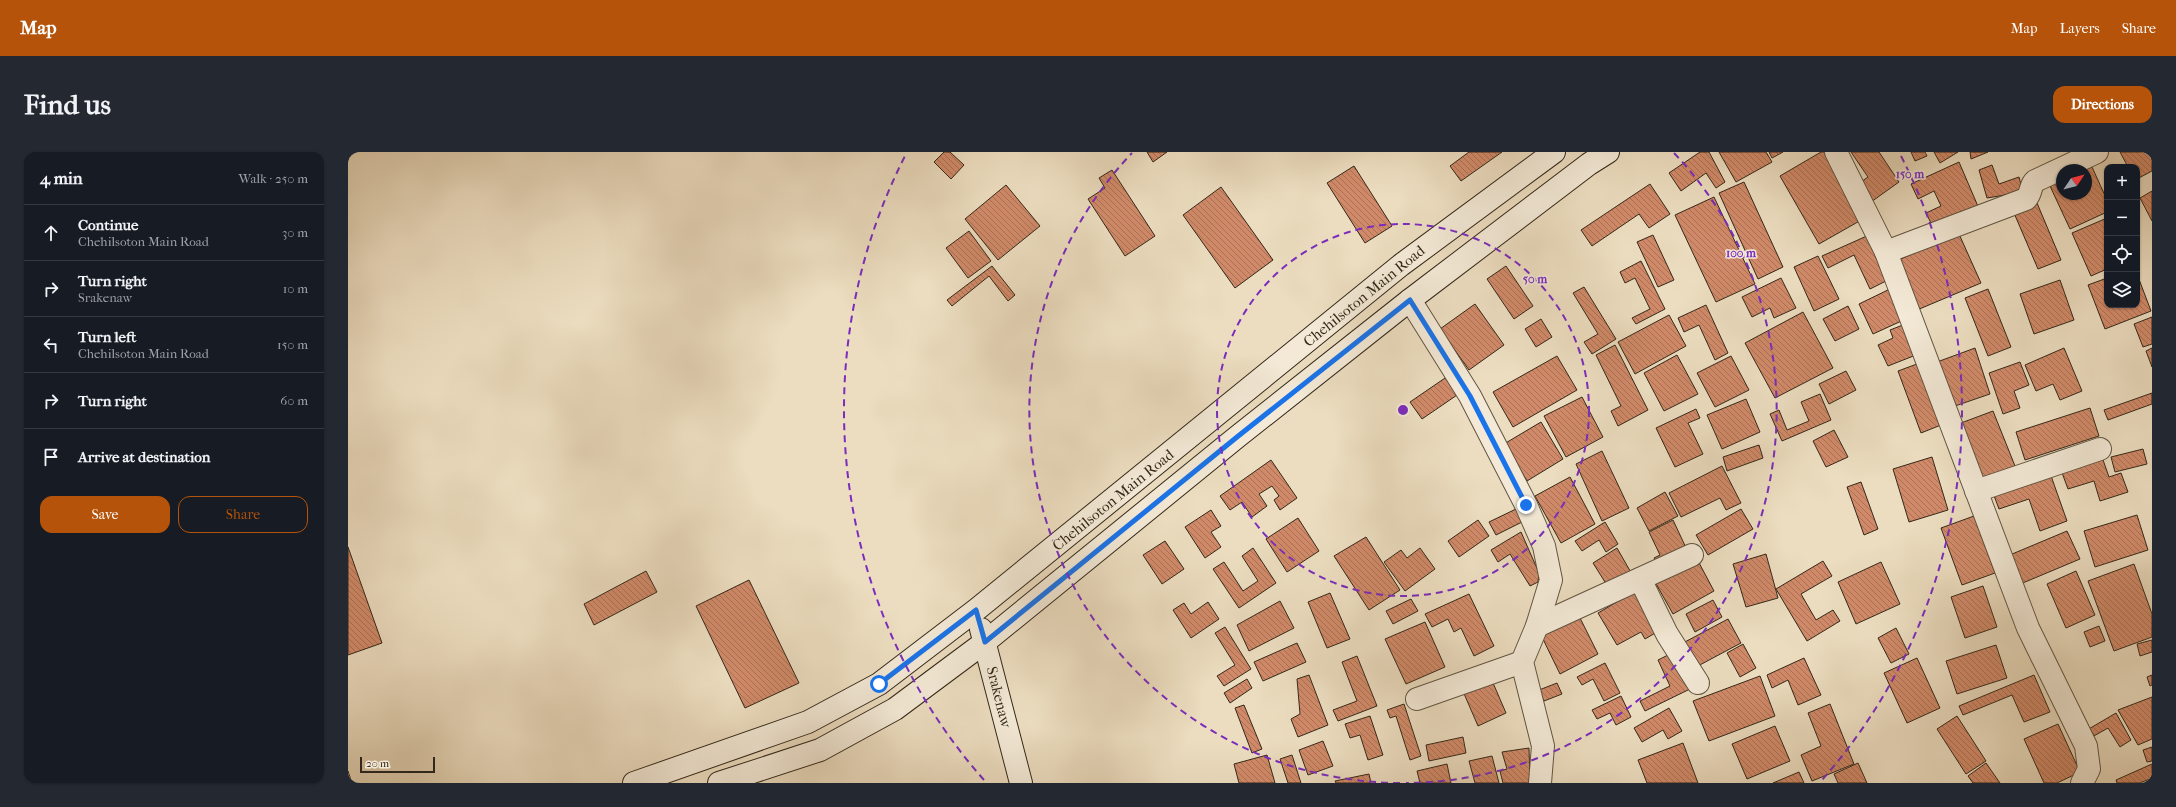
<!DOCTYPE html>
<html lang="en">
<head>
<meta charset="utf-8">
<style>
	body { margin:0; font-family:"IM FELL French Canon",serif; background:#242831; color:#f1f3f6 }
	.controls { position:absolute; right:12px; top:12px; display:grid; overflow:hidden; border-radius:8px; box-shadow:0 1px 3px #0004 }
	.controls button { width:36px; height:36px; display:grid; place-items:center; padding:0; border:0; border-bottom:1px solid #363941; background:#171b24; color:#f1f3f6; font:20px sans-serif }
	.compass { position:absolute; left:1708px; top:12px; width:36px; height:36px; border-radius:50%; background:#171b24; box-shadow:0 1px 3px #0004; rotate:55deg }
	.scale { position:absolute; left:12px; bottom:10px; width:75px; box-sizing:border-box; padding-left:4px; border:2px solid #332819; border-top:0; font-size:11px; line-height:14px; white-space:nowrap; color:#332819; -webkit-text-stroke:3px #f3e9d6; paint-order:stroke }
	.stop { position:absolute; width:12px; height:12px; margin:-9px; border:3px solid #1a73e8; border-radius:50%; background:#fff }
	.stop.end { background:#1a73e8; border-color:#fff; box-shadow:0 1px 4px #0008 }
	.list { margin:0; padding:0; list-style:none }
	h2 { display:flex; justify-content:space-between; align-items:center; height:52px; margin:0; padding:0 16px; font-size:17px }
	h2 small { font-size:13px; font-weight:400; color:#9ea1a6 }
	.list li { display:grid; grid-template-columns:26px 1fr auto; gap:12px; align-items:center; box-sizing:border-box; height:56px; padding:0 16px; border-top:1px solid #363941 }
	.list b { display:block; font-size:15px; white-space:nowrap }
	.list p { margin:0; font-size:13px; white-space:nowrap; color:#9ea1a6 }
	.list em { font-size:13px; font-style:normal; color:#9ea1a6 }
	.actions { display:flex; gap:8px; padding:12px 16px }
	.actions a { flex:1; padding:9px 0; border:1px solid #b45309; border-radius:12px; text-align:center; font-size:14px; color:#b45309 }
	.actions .main { background:#b45309; color:#fff }
	.icon { flex:none; width:22px; height:22px; fill:none; stroke:currentColor; stroke-width:2; stroke-linecap:round; stroke-linejoin:round }
	.map { position:relative; flex:none; width:1804px; height:631px; overflow:hidden; border-radius:12px }
	header { display:flex; align-items:center; gap:24px; box-sizing:border-box; height:56px; padding:0 20px; background:#b45309; color:#fff }
	header strong { font-size:19px }
	nav { display:flex; gap:22px; margin-inline-start:auto; font-size:14px }
	.intro { display:flex; align-items:center; justify-content:space-between; box-sizing:border-box; height:96px; padding:0 24px }
	h1 { margin:0; font-size:28px }
	.button { padding:10px 18px; border-radius:12px; background:#b45309; color:#fff; font-size:14px; font-weight:700 }
	main { display:flex; gap:24px; padding:0 24px }
	aside { flex:1; background:#171b24; border-radius:12px; box-shadow:0 1px 3px #0004 }
	.map>svg:first-child { display:block }
	.building { fill:url(#building-back-hatch); stroke:#332819 }
	.lines { fill:none; stroke-linecap:round; stroke-linejoin:round }
	.minor-casing { stroke:#615543; stroke-width:24 }
	.secondary-casing { stroke:#332819; stroke-width:24 }
	.minor { stroke:#f3e9d6; stroke-width:22 }
	.secondary { stroke:#f3e9d6; stroke-width:22 }
	.route { stroke:#1a73e8; stroke-width:5 }
	.ring { fill:none; stroke:#7b2cbf; stroke-width:2; stroke-dasharray:7 5 }
	.labels { text-anchor:middle; stroke-width:3; stroke-linejoin:round; paint-order:stroke }
	.street-label { font-size:15px; fill:#332819; stroke:#f3e9d6 }
	.centre { fill:#7b2cbf; stroke:#f3e9d6; stroke-width:2 }
	.ring-label { font-size:12px; text-anchor:middle; font-weight:bold; fill:#7b2cbf; stroke:#f3e9d6; stroke-width:3; stroke-linejoin:round; paint-order:stroke }
</style>
</head>
<body>
<header>
<strong>Map</strong>
<nav><a>Map</a><a>Layers</a><a>Share</a></nav>
</header>
<div class="intro"><h1>Find us</h1><a class="button">Directions</a></div>
<main>
<aside>
<h2>4 min<small>Walk · 250 m</small></h2>
<ul class="list">
<li><svg class="icon" aria-label="ahead" viewBox="0 0 24 24"><path d="M12 20V5M6 11l6-6 6 6"/></svg><div><b>Continue</b><p>Chehilsoton Main Road</p></div><em>30 m</em></li>
<li><svg class="icon" aria-label="right" viewBox="0 0 24 24"><path d="M7 20v-9h11M14 6l5 5-5 5"/></svg><div><b>Turn right</b><p>Srakenaw</p></div><em>10 m</em></li>
<li><svg class="icon" aria-label="left" viewBox="0 0 24 24"><path d="M17 20v-9H6M10 6l-5 5 5 5"/></svg><div><b>Turn left</b><p>Chehilsoton Main Road</p></div><em>150 m</em></li>
<li><svg class="icon" aria-label="right" viewBox="0 0 24 24"><path d="M7 20v-9h11M14 6l5 5-5 5"/></svg><div><b>Turn right</b></div><em>60 m</em></li>
<li><svg class="icon" aria-label="arrive" viewBox="0 0 24 24"><path d="M6 21V4h12l-3 4 3 4H6"/></svg><div><b>Arrive at destination</b></div></li>
</ul>
<div class="actions"><a class="main">Save</a><a>Share</a></div>
</aside>
<div class="map">
<svg width="1804" height="631" viewBox="0 0 1804 631">
	<defs>
		<pattern id="building-back-hatch" width="6" height="6" patternUnits="userSpaceOnUse"><rect width="6" height="6" fill="#d18a69"/><path d="M-1 5l2 2M0 0l6 6M5-1l2 2" fill="none" stroke="#aa7156"/></pattern>
	</defs>
	<rect width="100%" height="100%" fill="#ecddc0"/>
	<filter id="stains"><feTurbulence type="fractalNoise" baseFrequency=".005" numOctaves="4"/><feColorMatrix values="0 0 0 0 .2 0 0 0 0 .09 0 0 0 0 .02 0 0 0 .5 -.17"/></filter>
	<radialGradient id="worn" r=".72"><stop offset=".6" stop-color="#630" stop-opacity="0"/><stop offset="1" stop-color="#630" stop-opacity=".3"/></radialGradient>
	<g class="building">
		<polygon points="596,0 602,0 616,13 603,27 586,10"/>
		<polygon points="799,0 819,0 805,10"/>
		<polygon points="1121,0 1154,0 1113,29 1102,14"/>
		<polygon points="1352,0 1361,0 1377,30 1368,36 1358,21 1333,39 1321,21"/>
		<polygon points="1371,0 1418,0 1424,10 1388,30"/>
		<polygon points="1421,0 1435,0 1424,6"/>
		<polygon points="1473,0 1477,0 1515,67 1471,92 1432,24"/>
		<polygon points="1503,0 1531,0 1551,30 1523,50 1510,32 1520,25"/>
		<polygon points="1563,0 1577,0 1579,4 1567,9"/>
		<polygon points="1586,0 1610,0 1592,11"/>
		<polygon points="1622,0 1640,0 1623,7"/>
		<polygon points="1772,0 1804,0 1804,19 1789,27 1789,15 1780,15"/>
		<polygon points="1611,10 1632,59 1587,79 1578,61 1593,54 1586,39 1570,47 1563,32"/>
		<polygon points="1644,13 1651,32 1671,25 1675,40 1639,46 1631,18"/>
		<polygon points="1006,14 1044,74 1017,91 979,31"/>
		<polygon points="1744,15 1759,48 1759,60 1722,77 1702,34 1714,28 1714,42 1738,42 1737,18"/>
		<polygon points="764,18 807,84 777,104 740,47 757,36 751,26"/>
		<polygon points="1396,30 1435,115 1410,127 1371,41"/>
		<polygon points="1302,32 1322,62 1301,76 1291,62 1244,94 1233,78"/>
		<polygon points="658,33 692,74 650,108 617,67"/>
		<polygon points="873,35 925,108 887,136 835,63"/>
		<polygon points="1804,39 1804,69 1792,46"/>
		<polygon points="1366,45 1407,132 1368,150 1327,63"/>
		<polygon points="1689,51 1713,108 1690,117 1666,61"/>
		<polygon points="1759,66 1759,117 1743,124 1724,81"/>
		<polygon points="621,79 643,109 620,126 598,96"/>
		<polygon points="1611,82 1633,131 1569,158 1548,109"/>
		<polygon points="1305,83 1326,128 1310,135 1289,90"/>
		<polygon points="1521,83 1542,127 1522,137 1506,103 1480,116 1474,104"/>
		<polygon points="1470,104 1491,147 1466,159 1446,115"/>
		<polygon points="1293,109 1317,157 1288,172 1284,166 1302,157 1287,126 1277,131 1272,120"/>
		<polygon points="644,114 667,143 660,149 641,124 604,154 599,148"/>
		<polygon points="1158,114 1185,154 1166,167 1139,127"/>
		<polygon points="1789,122 1803,159 1757,177 1740,133 1759,126 1759,153 1789,153"/>
		<polygon points="1433,126 1448,156 1426,166 1422,156 1404,165 1394,145"/>
		<polygon points="1712,128 1726,168 1686,182 1672,142"/>
		<polygon points="1236,135 1268,187 1244,202 1236,190 1250,182 1225,141"/>
		<polygon points="1546,135 1560,166 1525,182 1511,152"/>
		<polygon points="1640,137 1663,195 1640,204 1617,146"/>
		<polygon points="1127,152 1156,193 1121,218 1092,177"/>
		<polygon points="1358,153 1380,201 1367,208 1351,173 1336,180 1330,166"/>
		<polygon points="1500,154 1511,177 1487,189 1475,167"/>
		<polygon points="1455,160 1485,216 1427,246 1397,191"/>
		<polygon points="1321,163 1338,194 1287,222 1270,190"/>
		<polygon points="1804,165 1804,192 1795,195 1786,172"/>
		<polygon points="1193,167 1204,185 1188,195 1177,177"/>
		<polygon points="1560,171 1573,201 1540,214 1530,193 1545,186 1542,178"/>
		<polygon points="1267,193 1300,258 1270,274 1263,259 1273,254 1248,203"/>
		<polygon points="1627,196 1642,242 1604,255 1589,210"/>
		<polygon points="1716,196 1734,239 1712,248 1705,232 1688,239 1677,213"/>
		<polygon points="1804,196 1804,215 1798,199"/>
		<polygon points="1329,203 1350,242 1316,259 1296,221"/>
		<polygon points="1209,204 1229,238 1165,275 1145,240"/>
		<polygon points="1383,204 1401,238 1367,255 1349,221"/>
		<polygon points="1672,210 1681,233 1666,239 1672,256 1655,262 1641,221"/>
		<polygon points="1569,212 1593,273 1573,281 1550,219"/>
		<polygon points="1498,219 1508,238 1481,252 1471,232"/>
		<polygon points="1100,224 1112,241 1074,267 1062,250"/>
		<polygon points="1804,241 1804,252 1760,268 1756,258"/>
		<polygon points="1472,242 1483,268 1434,289 1422,262 1431,258 1439,278 1461,269 1453,250"/>
		<polygon points="1234,245 1255,285 1218,305 1196,264"/>
		<polygon points="1398,247 1412,280 1374,297 1359,263"/>
		<polygon points="1742,256 1751,284 1677,308 1668,280"/>
		<polygon points="1348,257 1352,266 1340,271 1355,302 1327,315 1308,276"/>
		<polygon points="1645,259 1667,314 1635,327 1613,271"/>
		<polygon points="1193,270 1215,307 1179,329 1156,292"/>
		<polygon points="1486,278 1500,305 1478,315 1465,289"/>
		<polygon points="1411,293 1415,306 1379,319 1375,305"/>
		<polygon points="1795,297 1799,312 1767,320 1763,305"/>
		<polygon points="1254,299 1281,356 1254,369 1228,312"/>
		<polygon points="1584,305 1600,358 1561,370 1545,317"/>
		<polygon points="1754,305 1761,325 1773,321 1780,340 1752,349 1746,329 1720,337 1713,318"/>
		<polygon points="923,308 949,346 932,358 926,348 931,344 924,334 911,342 919,354 904,365 894,350 882,358 872,344"/>
		<polygon points="1374,314 1393,351 1378,358 1372,346 1333,365 1321,341"/>
		<polygon points="1702,321 1719,369 1692,379 1681,347 1651,357 1645,341"/>
		<polygon points="1222,325 1247,372 1213,391 1187,344"/>
		<polygon points="1513,330 1530,377 1516,383 1499,335"/>
		<polygon points="1317,340 1330,364 1301,379 1289,356"/>
		<polygon points="1168,357 1174,370 1148,383 1141,370"/>
		<polygon points="1393,357 1405,377 1360,403 1348,383"/>
		<polygon points="863,358 873,374 863,380 873,395 857,406 837,375"/>
		<polygon points="1789,363 1800,398 1747,415 1736,379"/>
		<polygon points="1626,364 1647,421 1614,433 1593,376"/>
		<polygon points="950,366 971,399 939,420 918,387"/>
		<polygon points="1130,368 1141,384 1111,405 1100,389"/>
		<polygon points="1325,368 1340,400 1311,414 1306,406 1312,403 1301,380"/>
		<polygon points="1257,370 1270,392 1258,400 1251,388 1234,399 1227,389"/>
		<polygon points="1719,379 1732,407 1670,433 1657,405"/>
		<polygon points="1173,380 1191,421 1190,430 1182,434 1162,402 1150,410 1143,398"/>
		<polygon points="1018,385 1052,438 1021,458 986,404"/>
		<polygon points="817,389 836,417 814,432 795,403"/>
		<polygon points="0,395 34,491 0,503"/>
		<polygon points="905,396 928,431 891,456 865,417 876,410 895,439 910,429 894,404"/>
		<polygon points="1072,396 1087,417 1057,439 1036,410 1053,398 1059,406"/>
		<polygon points="1269,396 1285,424 1262,438 1245,411"/>
		<polygon points="1418,402 1430,446 1398,455 1385,412"/>
		<polygon points="1349,407 1366,439 1325,462 1307,430"/>
		<polygon points="1475,409 1484,424 1453,442 1468,468 1485,458 1492,469 1459,489 1428,437"/>
		<polygon points="1533,410 1552,452 1508,472 1490,430"/>
		<polygon points="1786,412 1804,462 1804,485 1766,499 1740,429"/>
		<polygon points="298,419 309,440 246,473 236,452"/>
		<polygon points="1728,419 1747,463 1718,476 1699,432"/>
		<polygon points="401,428 451,531 397,556 348,454"/>
		<polygon points="1635,434 1649,475 1617,486 1603,445"/>
		<polygon points="1286,440 1309,480 1297,487 1293,480 1269,493 1250,461"/>
		<polygon points="982,441 1002,487 979,496 960,450"/>
		<polygon points="1121,442 1146,494 1126,504 1113,476 1106,480 1100,467 1084,475 1077,462"/>
		<polygon points="1063,447 1070,459 1045,472 1038,459"/>
		<polygon points="1365,448 1374,465 1347,480 1338,462"/>
		<polygon points="932,449 946,476 901,499 889,473"/>
		<polygon points="860,450 871,467 843,486 825,458 836,451 843,462"/>
		<polygon points="1230,462 1250,502 1212,522 1192,481"/>
		<polygon points="1380,467 1393,491 1348,515 1335,491"/>
		<polygon points="1077,470 1097,515 1058,532 1037,487"/>
		<polygon points="1751,474 1757,489 1742,495 1736,480"/>
		<polygon points="877,475 903,517 876,534 869,524 887,513 867,481"/>
		<polygon points="1548,476 1561,502 1543,511 1530,486"/>
		<polygon points="1804,488 1804,500 1792,504 1789,492"/>
		<polygon points="949,491 958,510 915,529 906,510"/>
		<polygon points="1395,492 1408,516 1392,525 1379,501"/>
		<polygon points="1648,493 1659,526 1609,542 1598,509"/>
		<polygon points="1324,501 1342,537 1297,559 1292,549 1322,534 1310,508"/>
		<polygon points="1009,504 1029,554 990,569 985,558 1009,549 994,510"/>
		<polygon points="1456,506 1473,543 1450,553 1440,528 1424,536 1419,523"/>
		<polygon points="1569,506 1592,556 1559,571 1536,521"/>
		<polygon points="1257,511 1272,541 1256,549 1245,527 1234,533 1229,525"/>
		<polygon points="961,523 980,573 950,585 943,567 952,562 949,527"/>
		<polygon points="1686,523 1702,560 1676,570 1664,543 1615,563 1611,554"/>
		<polygon points="1804,523 1804,533 1802,534 1799,525"/>
		<polygon points="1142,524 1158,561 1130,574 1114,537"/>
		<polygon points="1412,524 1427,564 1361,589 1345,549"/>
		<polygon points="899,527 904,536 882,551 876,541"/>
		<polygon points="1209,531 1214,542 1196,549 1191,538"/>
		<polygon points="1273,544 1283,565 1268,573 1262,561 1249,567 1244,558"/>
		<polygon points="1804,545 1804,587 1790,593 1770,558"/>
		<polygon points="1056,552 1073,604 1062,608 1048,564 1042,566 1039,558"/>
		<polygon points="1482,552 1506,612 1464,629 1453,603 1473,594 1460,561"/>
		<polygon points="896,553 914,597 904,601 887,556"/>
		<polygon points="1321,556 1334,579 1320,587 1315,578 1294,590 1286,576"/>
		<polygon points="1768,561 1783,588 1772,595 1760,576 1744,585 1739,578"/>
		<polygon points="1022,564 1035,603 1020,608 1012,583 1002,586 997,572"/>
		<polygon points="1609,564 1638,609 1618,622 1589,577"/>
		<polygon points="1710,572 1732,620 1709,631 1696,631 1676,587"/>
		<polygon points="1427,574 1442,609 1399,627 1384,592"/>
		<polygon points="1115,585 1118,601 1081,609 1078,593"/>
		<polygon points="975,589 985,614 960,623 951,598"/>
		<polygon points="1335,591 1350,631 1299,631 1290,608"/>
		<polygon points="1804,595 1804,609 1799,610 1795,598"/>
		<polygon points="1181,596 1182,631 1155,631 1152,619 1159,617 1154,600"/>
		<polygon points="919,603 927,631 891,631 886,612"/>
		<polygon points="944,603 953,631 940,631 932,607"/>
		<polygon points="1144,604 1151,631 1127,631 1121,609"/>
		<polygon points="1510,611 1519,631 1490,631 1486,622"/>
		<polygon points="1638,611 1652,631 1625,631 1620,624"/>
		<polygon points="1099,612 1103,631 1072,631 1069,619"/>
		<polygon points="1804,612 1804,626 1792,631 1769,631 1768,628"/>
		<polygon points="0,619 4,631 0,631"/>
		<polygon points="1451,620 1456,631 1425,631"/>
		<polygon points="1021,622 1023,631 988,631 987,629"/>
	</g>
	<g class="lines">
		<g class="minor-casing">
			<g id="minor">
				<polyline points="1488,0 1538,100 1680,476 1738,594 1741,617 1734,631"/>
				<path d="M1538,100L1678,47C1684,41 1682,33 1687,29L1749,0"/>
				<polyline points="1062,148 1122,244 1178,353 1196,394 1203,428 1189,474 1174,510 1195,594 1192,631"/>
				<polyline points="1628,339 1752,297"/>
				<polyline points="1292,427 1319,482 1350,531"/>
				<polyline points="1189,474 1344,403"/>
				<polyline points="1069,547 1174,510"/>
			</g>
		</g>
		<g class="secondary-casing">
			<g id="secondary">
				<polyline points="633,477 673,631"/>
				<polyline points="286,631 460,570 531,532 628,458 1053,113 1206,0"/>
				<polyline points="371,631 472,598 547,557 637,490 889,285 1062,148 1241,12 1260,0"/>
			</g>
		</g>
		<use href="#minor" class="minor"/>
		<use href="#secondary" class="secondary"/>
	</g>
	<g class="lines">
		<polyline class="route" points="531,532 628,458 637,490 889,285 1062,148 1122,244 1178,353"/>
	</g>
	<g class="ring">
		<circle cx="1055" cy="258" r="186"/>
		<path d="M1052 631A373 373 0 0 1 784 1M1326 1A373 373 0 0 1 1058 631"/>
		<path d="M636 628A559 559 0 0 1 557 4M1553 4A559 559 0 0 1 1474 628"/>
	</g>
	<g class="labels">
		<g class="street-label">
			<text transform="translate(1016 144) rotate(-39)" y="5">Chehilsoton Main Road</text>
			<text transform="translate(765 348) rotate(-39)" y="5">Chehilsoton Main Road</text>
			<text transform="translate(651 545) rotate(76)" y="5">Srakenaw</text>
		</g>
	</g>
	<circle cx="1055" cy="258" r="6" class="centre"/>
	<g class="ring-label">
		<text x="1562" y="26">150 m</text>
		<text x="1393" y="105">100 m</text>
		<text x="1187" y="131">50 m</text>
	</g>
	<rect width="100%" height="100%" filter="url(#stains)"/>
	<rect width="100%" height="100%" fill="url(#worn)"/>
</svg>
<div class="controls">
<button>+</button>
<button>−</button>
<button><svg class="icon" aria-label="locate" viewBox="0 0 24 24"><circle cx="12" cy="12" r="6"/><path d="M12 2v4M12 18v4M2 12h4M18 12h4"/></svg></button>
<button><svg class="icon" aria-label="layers" viewBox="0 0 24 24"><path d="M12 4l9 5-9 5-9-5zM3 14l9 5 9-5"/></svg></button>
</div>
<svg class="compass" viewBox="-18 -18 36 36"><path d="M0-13l5 13h-10z" fill="#e53935"/><path d="M0 13l5-13h-10z" fill="#9ea1a6"/></svg>
<div class="scale">20 m</div>
<div class="stop" style="left:531px;top:532px"></div>
<div class="stop end" style="left:1178px;top:353px"></div>
</div>
</main>
</body>
</html>
